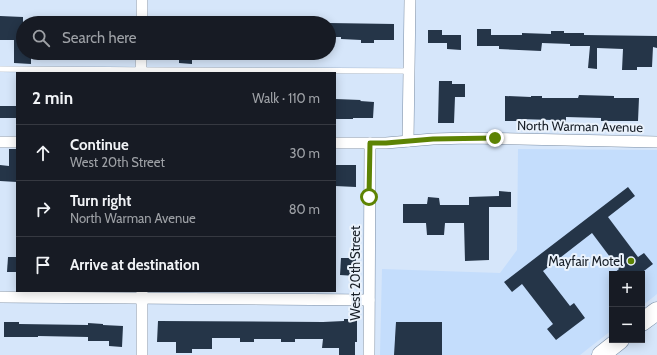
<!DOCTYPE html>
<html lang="en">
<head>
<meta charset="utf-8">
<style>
	body { margin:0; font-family:Cabin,sans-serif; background:#20242c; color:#f1f3f6 }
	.controls { position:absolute; right:12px; bottom:12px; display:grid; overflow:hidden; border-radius:0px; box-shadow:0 2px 10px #0003 }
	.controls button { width:36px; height:36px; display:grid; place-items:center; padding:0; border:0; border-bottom:1px solid #363941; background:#171b24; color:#f1f3f6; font:20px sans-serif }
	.stop { position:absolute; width:12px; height:12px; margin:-9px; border:3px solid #5d8303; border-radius:50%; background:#fff }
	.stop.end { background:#5d8303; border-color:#fff; box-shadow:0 1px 4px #0008 }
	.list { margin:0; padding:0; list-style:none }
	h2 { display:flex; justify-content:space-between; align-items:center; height:52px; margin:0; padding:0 16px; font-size:17px }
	h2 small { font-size:13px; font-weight:400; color:#9ea1a6 }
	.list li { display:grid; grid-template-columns:26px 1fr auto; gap:12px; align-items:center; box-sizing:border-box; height:56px; padding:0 16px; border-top:1px solid #363941 }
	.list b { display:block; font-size:15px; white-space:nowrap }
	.list p { margin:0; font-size:13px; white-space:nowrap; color:#9ea1a6 }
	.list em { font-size:13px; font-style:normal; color:#9ea1a6 }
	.icon { flex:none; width:22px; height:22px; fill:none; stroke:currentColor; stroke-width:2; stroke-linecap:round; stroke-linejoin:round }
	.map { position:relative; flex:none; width:657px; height:355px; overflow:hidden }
	.search { position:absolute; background:#171b24; box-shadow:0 2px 10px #0003; left:16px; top:16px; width:320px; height:44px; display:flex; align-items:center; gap:10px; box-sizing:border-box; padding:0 14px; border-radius:22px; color:#9ea1a6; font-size:15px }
	.panel { position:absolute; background:#171b24; box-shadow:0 2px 10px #0003; left:16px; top:72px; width:320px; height:220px; border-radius:0px }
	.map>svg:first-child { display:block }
	.built { fill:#c4ddfc }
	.building { fill:#253548 }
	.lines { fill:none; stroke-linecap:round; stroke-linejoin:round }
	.service-casing { stroke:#7a8da4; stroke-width:6 }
	.minor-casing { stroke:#7a8da4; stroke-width:12 }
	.primary-casing { stroke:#7a8da4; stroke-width:19 }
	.service { stroke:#fff; stroke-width:5.5 }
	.minor { stroke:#fff; stroke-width:11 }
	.primary { stroke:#fff; stroke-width:18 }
	.route { stroke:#5d8303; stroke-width:5 }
	.poi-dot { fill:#5d8303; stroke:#eaf2fc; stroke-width:1.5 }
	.labels { text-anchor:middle; stroke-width:4; stroke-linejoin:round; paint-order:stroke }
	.street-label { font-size:13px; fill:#171e27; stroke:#eaf2fc }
	.poi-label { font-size:13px; fill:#171e27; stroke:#eaf2fc; text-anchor:end }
</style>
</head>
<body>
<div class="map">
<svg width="657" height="355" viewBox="0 0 657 355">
	<rect width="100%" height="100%" fill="#d6e6fa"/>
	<polygon class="built" points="518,149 657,150 657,294 642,306 642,274 612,274 612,330 580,355 380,355 382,269 500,273 517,250"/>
	<g class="building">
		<polygon points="0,16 23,17 23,53 31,53 31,64 14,63 14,40 0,40"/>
		<polygon points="329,23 394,24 394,40 374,40 374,43 361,43 361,40 341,39 341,37 329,37"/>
		<polygon points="477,29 491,29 491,35 522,35 522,33 551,34 551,31 564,31 564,33 584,33 584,35 657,36 657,48 653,47 652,67 637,67 637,70 622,70 623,49 597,48 597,69 588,68 590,46 570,46 570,44 542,43 541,51 499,49 499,46 477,46"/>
		<polygon points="428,30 442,30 442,35 461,35 461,50 447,49 447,43 428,43"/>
		<polygon points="179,53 192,53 192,64 179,63"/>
		<polygon points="439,81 452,81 452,84 465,84 465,97 455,97 454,123 438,123"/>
		<polygon points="579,95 614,96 614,98 639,98 638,121 601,121 601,118 566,117 566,122 552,122 552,120 518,119 518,121 505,121 505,96 531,97 531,96 542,96 542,98 578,98"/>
		<polygon points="335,99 361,100 360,101 374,102 373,118 353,118 353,119 335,119"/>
		<rect x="0" y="106" width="17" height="12"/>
		<polygon points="9,149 17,149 17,182 0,181 0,165 9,166"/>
		<polygon points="335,165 356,165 356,187 335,186"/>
		<polygon points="628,187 635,196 608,217 638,257 644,253 653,264 640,274 613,274 619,269 592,233 543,271 570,306 574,303 585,318 556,340 547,329 553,324 522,284 512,292 504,282"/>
		<polygon points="499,191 511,192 511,207 489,207 489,260 465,261 464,223 445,223 444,235 427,235 426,223 403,223 403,204 427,204 428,197 439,198 440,205 469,205 469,197 499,196"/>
		<polygon points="8,257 17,257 17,272 7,272"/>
		<polygon points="341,258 356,258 356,276 340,275"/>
		<polygon points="344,319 357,319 357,342 355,342 355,355 339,355 339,348 322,348 323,339 295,339 295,342 281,342 281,339 254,339 254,342 240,342 240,338 212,338 212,349 192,349 192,353 176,353 176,342 157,342 158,321 323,322 344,321"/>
		<polygon points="4,322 19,322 19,324 88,325 88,323 103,324 103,325 123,326 122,347 109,346 109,341 88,341 88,337 38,336 38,337 4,337"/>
		<polygon points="396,322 442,322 442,355 394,355"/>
	</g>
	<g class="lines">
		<g class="service-casing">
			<polyline id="service" points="0,69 141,70 409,71"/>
		</g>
		<g class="minor-casing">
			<g id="minor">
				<polyline points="142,23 142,0"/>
				<polyline points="141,73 141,53"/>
				<polyline points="408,141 410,0"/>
				<polyline points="0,142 17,142"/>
				<polyline points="335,143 386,143 433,139 469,138 657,142"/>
				<polyline points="0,297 369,300"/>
				<polyline points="142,355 142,292"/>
				<polyline points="369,355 370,143"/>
			</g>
		</g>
		<g class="primary-casing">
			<g id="primary">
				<polyline points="642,322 657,311"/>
				<polyline points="601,355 620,340"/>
			</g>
		</g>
		<use href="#service" class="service"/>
		<use href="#minor" class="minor"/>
		<use href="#primary" class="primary"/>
	</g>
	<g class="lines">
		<polyline class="route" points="369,197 370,143 386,143 433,139 495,138"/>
	</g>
	<circle class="poi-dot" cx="631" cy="261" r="4"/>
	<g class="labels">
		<g class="street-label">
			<text transform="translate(580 126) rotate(1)" y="5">North Warman Avenue</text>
			<text transform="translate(355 273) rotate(-90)" y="5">West 20th Street</text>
		</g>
		<g class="poi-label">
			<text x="623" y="266">Mayfair Motel</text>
		</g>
	</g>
</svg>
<div class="controls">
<button>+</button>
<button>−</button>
</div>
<div class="stop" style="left:369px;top:197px"></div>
<div class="stop end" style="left:495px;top:138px"></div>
<div class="search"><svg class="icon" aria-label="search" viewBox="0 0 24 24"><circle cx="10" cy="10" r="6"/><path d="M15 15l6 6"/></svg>Search here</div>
<section class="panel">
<h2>2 min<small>Walk · 110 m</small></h2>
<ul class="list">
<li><svg class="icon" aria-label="ahead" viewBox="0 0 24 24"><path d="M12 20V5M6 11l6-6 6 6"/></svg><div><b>Continue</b><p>West 20th Street</p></div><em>30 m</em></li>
<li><svg class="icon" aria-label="right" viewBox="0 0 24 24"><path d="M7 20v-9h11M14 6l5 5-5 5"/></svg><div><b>Turn right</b><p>North Warman Avenue</p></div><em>80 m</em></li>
<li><svg class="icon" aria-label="arrive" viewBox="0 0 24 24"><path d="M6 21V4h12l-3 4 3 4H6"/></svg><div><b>Arrive at destination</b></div></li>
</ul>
</section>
</div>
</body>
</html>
